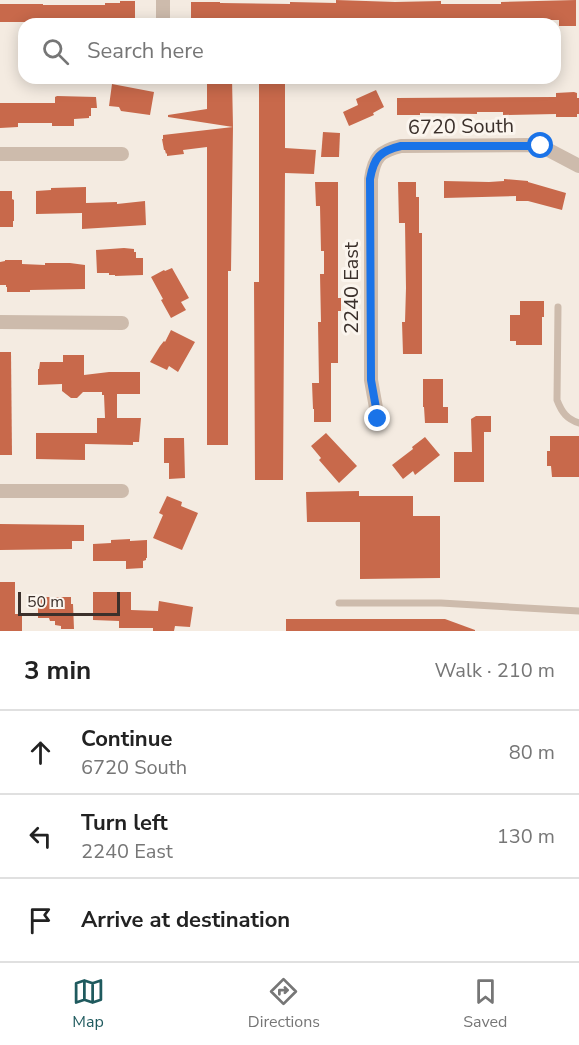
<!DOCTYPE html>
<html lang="en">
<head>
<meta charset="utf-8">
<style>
	body { margin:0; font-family:"Nunito Sans",sans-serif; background:#f6f6f6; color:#222 }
	.scale { position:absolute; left:18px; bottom:15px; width:102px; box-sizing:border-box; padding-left:6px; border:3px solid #3b302b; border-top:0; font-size:16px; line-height:21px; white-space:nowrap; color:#3b302b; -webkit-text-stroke:4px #fbf5ee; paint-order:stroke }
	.stop { position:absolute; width:18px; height:18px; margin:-14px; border:4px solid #1a73e8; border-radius:50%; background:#fff }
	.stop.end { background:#1a73e8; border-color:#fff; box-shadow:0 2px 6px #0008 }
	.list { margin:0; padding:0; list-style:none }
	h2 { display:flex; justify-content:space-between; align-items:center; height:78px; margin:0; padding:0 24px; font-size:26px }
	h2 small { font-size:20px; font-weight:400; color:#767676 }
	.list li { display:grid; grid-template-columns:39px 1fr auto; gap:18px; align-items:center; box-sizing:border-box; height:84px; padding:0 24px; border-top:2px solid #e0e0e0 }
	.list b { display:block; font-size:22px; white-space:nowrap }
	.list p { margin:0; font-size:20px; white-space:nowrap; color:#767676 }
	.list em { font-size:20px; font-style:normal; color:#767676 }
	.icon { flex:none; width:33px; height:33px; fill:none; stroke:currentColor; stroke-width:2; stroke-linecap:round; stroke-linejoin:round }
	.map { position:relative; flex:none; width:579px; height:631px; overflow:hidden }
	.search { position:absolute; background:#fff; box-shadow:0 3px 15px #0003; left:18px; right:18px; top:18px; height:66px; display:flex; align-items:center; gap:15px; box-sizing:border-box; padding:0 21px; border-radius:18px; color:#767676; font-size:22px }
	.sheet { height:330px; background:#fff }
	nav { display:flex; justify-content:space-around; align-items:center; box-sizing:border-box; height:84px; border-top:2px solid #e0e0e0; background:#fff; font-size:16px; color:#767676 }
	nav a { display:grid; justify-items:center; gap:3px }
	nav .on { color:#1f5a5e }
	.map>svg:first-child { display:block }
	.building { fill:#c8694b }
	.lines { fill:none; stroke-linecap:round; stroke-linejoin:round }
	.service { stroke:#cdbbac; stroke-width:7 }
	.minor { stroke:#cdbbac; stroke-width:14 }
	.route { stroke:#1a73e8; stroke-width:8 }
	.labels { text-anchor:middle; stroke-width:6; stroke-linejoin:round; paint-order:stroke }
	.street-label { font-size:20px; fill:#3b302b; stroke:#fbf5ee }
</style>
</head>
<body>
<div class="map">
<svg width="579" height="631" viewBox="0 0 579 631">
	<rect width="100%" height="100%" fill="#f4ebe1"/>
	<g class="building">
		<polygon points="336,0 395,2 441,1 441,4 501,4 501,2 576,0 576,26 559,26 559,20 531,20 531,24 411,24 411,22 388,22 388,24 376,24 376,20 351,19 351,24 228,24 228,22 213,22 213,19 191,19 191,2 220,2 220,3 290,4 290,2 336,3"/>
		<polygon points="120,1 135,1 135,24 111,24 111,22 88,21 88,24 77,24 77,22 33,23 33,22 0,22 0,4 43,4 43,5 105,5 105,3 120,3"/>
		<polygon points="207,78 232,78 233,127 168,117 168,115 207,109"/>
		<polygon points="259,78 285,78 285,148 316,150 314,174 285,173 283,480 255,480 254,282 259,282"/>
		<polygon points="112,84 154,92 150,115 121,111 119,107 109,106"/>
		<polygon points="376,90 384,107 373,113 374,115 349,126 343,112 358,105 356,99"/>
		<polygon points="574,92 577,93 577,98 579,98 579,114 577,114 577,117 556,117 556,114 503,115 503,112 477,112 477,114 420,113 420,115 397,115 397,98 556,97 556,93"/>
		<polygon points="57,96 96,97 97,108 91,108 91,116 89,116 89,118 74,119 74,126 52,126 52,123 18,123 18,127 0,128 0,103 55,103 55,97"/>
		<polygon points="233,127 231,271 228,271 228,445 207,445 207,147 183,150 184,154 167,156 167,153 166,154 165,150 164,150 162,139 163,139 163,135"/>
		<polygon points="323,132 340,133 339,157 321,157"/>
		<polygon points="504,179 528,181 528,182 566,193 562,210 528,201 516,201 516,196 444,198 444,181 489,182 504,181"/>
		<polygon points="315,182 338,182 338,298 341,298 341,311 338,311 338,363 331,363 331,422 314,422 314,409 313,409 312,383 319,383 318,322 321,322 320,274 324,274 324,251 321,251 320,206 316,206"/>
		<polygon points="398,182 416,182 416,197 419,197 419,233 422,233 422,354 403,354 402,322 405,322 406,288 405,223 399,223"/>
		<polygon points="86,187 86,203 117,202 117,204 145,201 146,225 82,229 82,213 36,214 36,191 51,190 51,188"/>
		<polygon points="0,191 12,191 12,199 14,200 14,221 13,221 13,227 0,227"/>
		<polygon points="124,248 134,249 134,252 136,252 136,258 143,258 143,275 115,276 115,275 109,275 109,273 97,273 96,250"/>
		<polygon points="5,260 22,260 22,264 45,265 45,263 70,263 85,265 85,289 30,290 30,292 7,292 7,287 6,287 6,285 0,285 0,262 5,261"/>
		<polygon points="172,268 189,298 181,302 186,310 171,318 161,300 163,299 151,277 164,270 165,271"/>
		<polygon points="520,301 544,301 544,317 542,317 542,345 516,345 516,341 510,341 510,315 520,315"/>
		<polygon points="171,330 195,342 178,372 169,366 167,370 150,362 160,346 164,341 165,342"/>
		<polygon points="0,352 11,352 12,455 0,455"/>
		<polygon points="63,355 84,355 84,375 109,372 140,372 140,394 117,394 117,418 141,418 139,442 133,442 133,445 85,444 85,460 36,459 36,433 97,433 97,418 105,418 104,395 102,395 102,392 83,392 77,398 71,398 62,391 62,384 38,385 38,369 39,369 40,362 63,362"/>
		<polygon points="423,379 443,379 443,407 448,407 448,423 425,423 424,407 423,407"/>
		<polygon points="476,416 491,416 491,432 484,432 484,482 454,482 454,452 472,452 471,419"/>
		<polygon points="326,433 357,466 339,483 319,460 321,458 311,446"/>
		<polygon points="550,436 579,436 579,477 552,477 551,466 547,466 547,451 550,451"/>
		<polygon points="425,437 440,455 415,475 413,471 403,479 392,465 413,449 412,447"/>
		<polygon points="164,438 184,438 185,478 169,479 169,463 164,463"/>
		<polygon points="359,491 359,496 413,496 413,516 440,516 440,578 360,579 360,522 307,522 306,492"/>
		<polygon points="167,496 182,502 181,506 198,513 182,550 153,538 163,515 159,513"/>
		<polygon points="0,524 84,525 84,541 72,541 72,549 0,550"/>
		<polygon points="130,539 130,541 147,540 147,558 146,558 146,560 143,561 143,568 126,569 126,561 93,561 93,544 111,543 111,540"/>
		<polygon points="0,582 15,582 15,614 22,614 22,631 0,631"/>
		<polygon points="93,592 131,592 131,610 158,611 159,601 193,607 190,627 175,626 174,631 153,631 153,628 119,628 119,621 93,620"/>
		<polygon points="38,597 71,597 71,604 73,604 74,629 61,629 61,626 55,625 55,621 50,621 49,618 38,618"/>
		<polygon points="286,619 445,619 475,630 475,631 286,631"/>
	</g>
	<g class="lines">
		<g class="service">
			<path d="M558,307L557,400C562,413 567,419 579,423"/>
			<polyline points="339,603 441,603 579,611"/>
		</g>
		<g class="minor">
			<polyline points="163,0 163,24"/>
			<polyline points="0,154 122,154"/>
			<polyline points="0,322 122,323"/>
			<path d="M378,419L371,380V179C374,157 380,151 401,146L526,145L541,146L579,166"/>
			<polyline points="0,491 122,491"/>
		</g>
	</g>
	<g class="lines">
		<path class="route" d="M378,419L371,380L370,179C374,157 380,151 401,146H541"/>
	</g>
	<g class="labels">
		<g class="street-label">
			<text transform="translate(461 126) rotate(-1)" y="7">6720 South</text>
			<text transform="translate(351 288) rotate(-90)" y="7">2240 East</text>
		</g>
	</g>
</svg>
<div class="scale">50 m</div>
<div class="stop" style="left:541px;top:146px"></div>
<div class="stop end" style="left:378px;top:419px"></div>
<div class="search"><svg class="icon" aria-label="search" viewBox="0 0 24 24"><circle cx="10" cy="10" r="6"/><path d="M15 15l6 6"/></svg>Search here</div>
</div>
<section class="sheet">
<h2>3 min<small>Walk · 210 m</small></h2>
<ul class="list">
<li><svg class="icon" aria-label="ahead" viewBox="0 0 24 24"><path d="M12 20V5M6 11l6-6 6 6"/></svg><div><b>Continue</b><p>6720 South</p></div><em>80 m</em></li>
<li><svg class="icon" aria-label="left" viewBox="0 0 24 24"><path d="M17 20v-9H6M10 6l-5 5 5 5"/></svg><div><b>Turn left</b><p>2240 East</p></div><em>130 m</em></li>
<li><svg class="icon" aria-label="arrive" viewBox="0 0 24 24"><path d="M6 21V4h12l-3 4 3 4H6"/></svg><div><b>Arrive at destination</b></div></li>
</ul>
</section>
<nav>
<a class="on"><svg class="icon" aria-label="map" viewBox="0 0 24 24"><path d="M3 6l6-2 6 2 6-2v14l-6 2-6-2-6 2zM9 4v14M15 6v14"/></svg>Map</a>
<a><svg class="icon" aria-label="directions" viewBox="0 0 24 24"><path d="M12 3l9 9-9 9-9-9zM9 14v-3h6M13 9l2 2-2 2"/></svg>Directions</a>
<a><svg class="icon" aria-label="saved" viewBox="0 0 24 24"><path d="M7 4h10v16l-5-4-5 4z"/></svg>Saved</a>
</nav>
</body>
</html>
